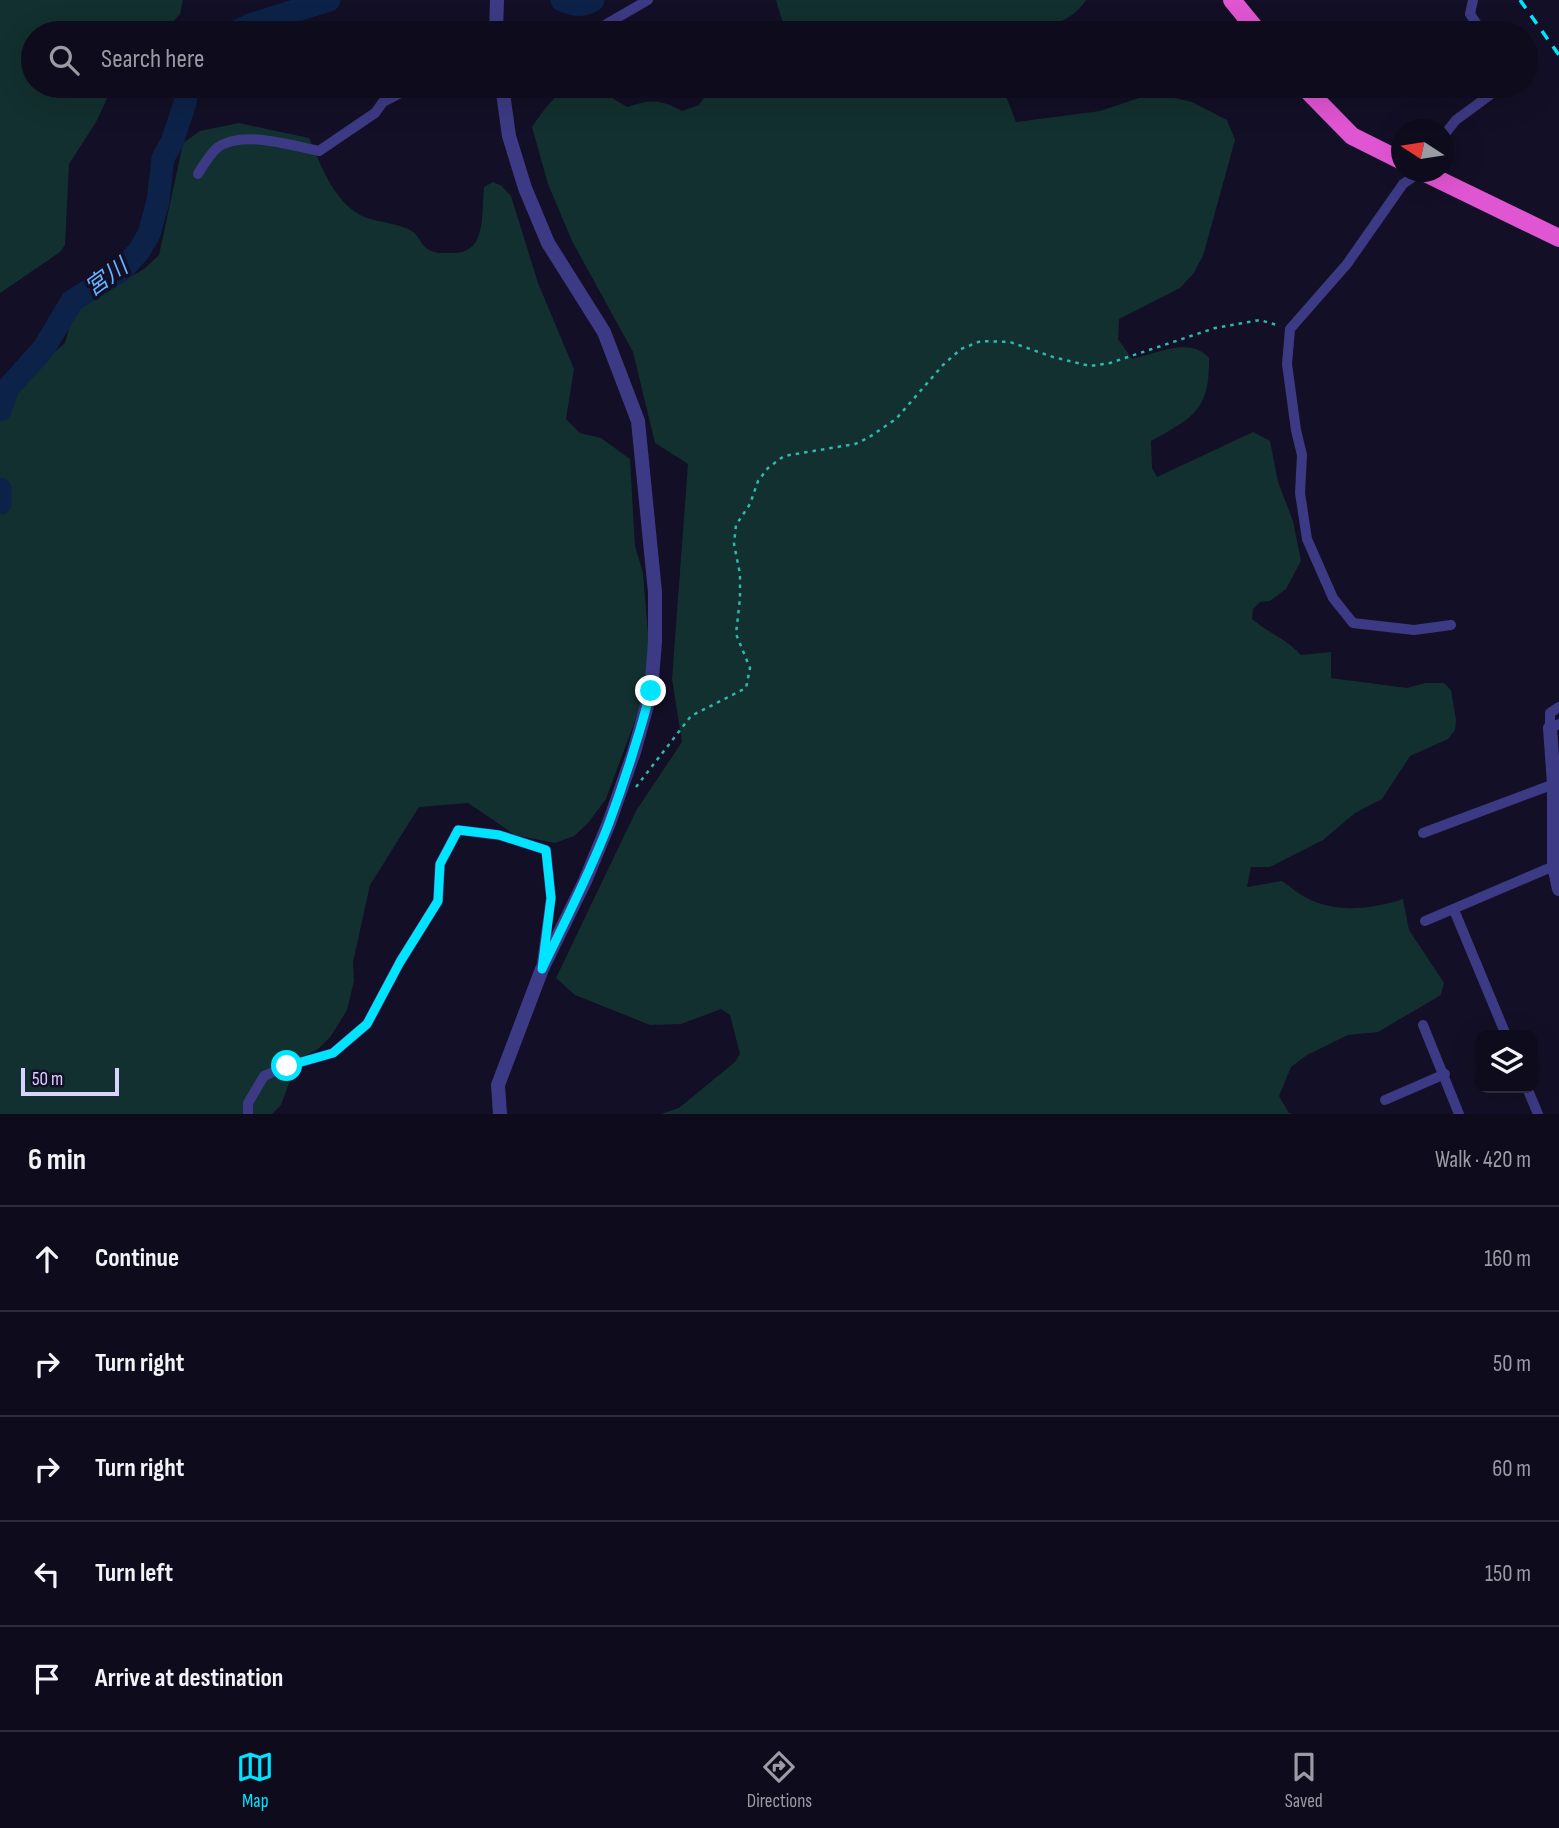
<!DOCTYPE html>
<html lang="en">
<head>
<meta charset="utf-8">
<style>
	body { margin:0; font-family:"Sofia Sans Condensed","Noto Sans JP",sans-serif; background:#171425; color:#f1f3f6 }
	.controls { position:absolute; right:21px; bottom:21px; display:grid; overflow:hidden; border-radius:14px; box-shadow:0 7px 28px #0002 }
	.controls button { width:63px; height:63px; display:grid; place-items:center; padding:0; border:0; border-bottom:2px solid #2e2b3b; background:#0e0b1c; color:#f1f3f6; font:35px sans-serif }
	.compass { position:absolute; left:1391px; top:119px; width:63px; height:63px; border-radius:50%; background:#0e0b1c; box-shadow:0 7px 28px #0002; rotate:282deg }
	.scale { position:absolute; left:21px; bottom:18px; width:98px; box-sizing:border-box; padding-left:7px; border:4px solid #d9d4ff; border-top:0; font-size:19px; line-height:24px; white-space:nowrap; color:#d9d4ff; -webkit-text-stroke:5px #130f26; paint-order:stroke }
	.stop { position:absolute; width:21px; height:21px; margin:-16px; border:5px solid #00e5ff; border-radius:50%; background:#fff }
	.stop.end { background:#00e5ff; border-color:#fff; box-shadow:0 2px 7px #0008 }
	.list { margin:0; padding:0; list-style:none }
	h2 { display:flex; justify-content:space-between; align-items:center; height:91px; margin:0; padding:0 28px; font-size:30px }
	h2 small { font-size:23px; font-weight:400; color:#9b9ba3 }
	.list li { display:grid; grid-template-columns:46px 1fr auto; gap:21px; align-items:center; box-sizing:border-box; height:105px; padding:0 28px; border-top:2px solid #2e2b3b }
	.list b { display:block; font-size:26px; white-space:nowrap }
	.list em { font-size:23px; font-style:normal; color:#9b9ba3 }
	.icon { flex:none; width:38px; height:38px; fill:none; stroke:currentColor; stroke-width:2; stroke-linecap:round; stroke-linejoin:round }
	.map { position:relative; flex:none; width:1559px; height:1114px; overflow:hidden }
	.search { position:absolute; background:#0e0b1c; box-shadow:0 7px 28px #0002; left:21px; right:21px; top:21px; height:77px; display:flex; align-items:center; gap:18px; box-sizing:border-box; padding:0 24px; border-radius:38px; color:#9b9ba3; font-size:26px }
	.sheet { height:616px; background:#0e0b1c }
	nav { display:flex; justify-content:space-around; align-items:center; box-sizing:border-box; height:98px; border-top:2px solid #2e2b3b; background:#0e0b1c; font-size:19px; color:#9b9ba3 }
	nav a { display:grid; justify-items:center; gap:4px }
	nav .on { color:#00e5ff }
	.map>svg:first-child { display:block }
	.green { fill:#12302f }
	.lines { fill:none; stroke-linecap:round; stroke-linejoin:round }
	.river { stroke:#0c2248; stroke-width:23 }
	.path { stroke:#2fb8b0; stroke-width:2.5; stroke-dasharray:3.5 5; stroke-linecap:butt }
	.minor { stroke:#3d3a85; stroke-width:10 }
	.tertiary { stroke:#3d3a85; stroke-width:14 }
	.trunk { stroke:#e055d1; stroke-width:18 }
	.rail { stroke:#00e5ff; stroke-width:3.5; stroke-dasharray:10 9; stroke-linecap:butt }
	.route { stroke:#00e5ff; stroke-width:9 }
	.labels { text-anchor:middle; stroke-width:7; stroke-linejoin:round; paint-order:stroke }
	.water-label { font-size:23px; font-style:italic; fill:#62b6ff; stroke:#130f26 }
</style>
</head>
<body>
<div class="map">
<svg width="1559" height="1114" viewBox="0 0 1559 1114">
	<rect width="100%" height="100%" fill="#130f26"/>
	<g class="green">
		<polygon points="0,0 183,0 180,14 174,21 153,33 33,33 33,86 113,86 96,122 69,164 65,245 60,252 0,293"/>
		<path d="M776,0H1086C1074,20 1051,25 1031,33H786Z"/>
		<path d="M593,86L627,107C651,99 660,99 682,111L699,105L712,86H1002L1016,122L1100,111L1154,93L1192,102L1227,120L1235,140L1203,256L1193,274L1180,288L1119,319L1118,339L1132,359C1156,354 1190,336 1209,358C1210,410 1193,418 1151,441L1152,468L1157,477L1253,432L1270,441L1278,482L1293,521L1301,561L1286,589L1270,601L1260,602L1253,609L1252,619C1270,634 1285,638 1301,655L1331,652V678L1407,688L1425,683H1444L1451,690L1456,720L1455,730L1448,739L1410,756L1382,799L1355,813L1323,840L1270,867H1251L1247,887L1282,881C1290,886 1297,893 1305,897C1335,914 1372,909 1403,899L1409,930L1444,983L1441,995L1378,1032L1348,1035L1307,1055L1291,1067L1279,1096L1289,1113L1293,1114H661L679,1108L735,1062L740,1054L730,1015L721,1009L681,1024L650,1025L575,995L556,978L636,811L682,742L672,679L688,464L655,443L633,352L572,241L548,184L532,127C553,98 555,90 593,86Z"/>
		<path d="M239,123L309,138C322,167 335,206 367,218C379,222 405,225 413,232C419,236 421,244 426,248C434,254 443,253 452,253C488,254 481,213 484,187L493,182L502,186L511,196L538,283L574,369L566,419L580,433L601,438L630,459L635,546L643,573L650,659L642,702L606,799L588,823L574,836L555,843L515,835L468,803L419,807L370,885L353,962L354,981L347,1010L331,1036L317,1050L298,1059L281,1105L272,1114H0V383L33,371L65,343L73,314L79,306L144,269L159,255L183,143L200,131Z"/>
	</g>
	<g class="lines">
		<g class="river">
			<path d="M562,0C575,5 581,7 593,0"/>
			<polyline points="234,33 250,25 329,0"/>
			<polyline points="0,410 8,388 44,348 72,301 122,270 139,251 149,234 158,201 163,158 172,142 185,103 188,86"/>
			<polyline points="0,489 0,503"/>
		</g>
		<polyline class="path" points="636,787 691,716 746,688 750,668 736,634 740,598 740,574 734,544 736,525 750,504 758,481 768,468 784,456 855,444 868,438 896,419 943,365 961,349 981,341 1010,342 1053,357 1090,366 1110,363 1215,328 1260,320 1280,326"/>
		<g class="minor">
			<polyline points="1473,0 1470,14 1483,33"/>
			<polyline points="591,33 648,0"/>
			<polyline points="1444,135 1456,120 1490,95 1493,86"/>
			<polyline points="1420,172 1403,184 1347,264 1290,329 1287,364 1296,430 1302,455 1300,493 1307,539 1333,598 1353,623 1414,630 1451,625"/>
			<path d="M198,174C204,164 209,155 217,148C241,129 293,146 319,151L375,113L383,102L414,86"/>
			<polyline points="1559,707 1550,713 1550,728 1559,724"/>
			<polyline points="1423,833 1554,784"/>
			<polyline points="1454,910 1506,1035"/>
			<polyline points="1425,921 1554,866"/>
			<polyline points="1423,1025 1459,1114"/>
			<polyline points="1527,1088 1538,1114"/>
			<polyline points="1385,1100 1445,1074"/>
			<polyline points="248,1114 248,1103 264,1076 287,1066 333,1053 367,1024 400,962 438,901 440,864 458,830 499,835 546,850 551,898 542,963"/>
		</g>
		<g class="tertiary">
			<polyline points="496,33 497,0"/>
			<polyline points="1550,728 1554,784 1554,866 1559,889"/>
			<polyline points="500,1114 498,1085 542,969 585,881 609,823 634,752 651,691 655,642 655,592 638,421 604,332 548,243 525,188 509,136 502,86"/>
		</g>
		<g class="trunk">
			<polyline points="1232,0 1259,33"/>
			<polyline points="1303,86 1352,136 1402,161"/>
			<polyline points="1423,172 1559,238"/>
		</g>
		<polyline class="rail" points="1520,0 1559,55"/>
	</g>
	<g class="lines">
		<path class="route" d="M287,1066L333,1053L367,1024L400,962L438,901L440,864L458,830L499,835L546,850L551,898L542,969C565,921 590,873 609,823C625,780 639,735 651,691"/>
	</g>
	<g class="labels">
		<g class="water-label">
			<text transform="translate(106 277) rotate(-36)" y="8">宮川</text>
		</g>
	</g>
</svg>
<div class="controls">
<button><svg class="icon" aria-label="layers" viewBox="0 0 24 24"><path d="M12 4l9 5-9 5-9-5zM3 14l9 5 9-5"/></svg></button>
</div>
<svg class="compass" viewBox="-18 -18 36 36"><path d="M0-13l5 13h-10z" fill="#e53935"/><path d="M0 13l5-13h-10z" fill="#9b9ba3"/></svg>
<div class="scale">50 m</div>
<div class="stop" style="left:287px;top:1066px"></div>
<div class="stop end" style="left:651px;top:691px"></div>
<div class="search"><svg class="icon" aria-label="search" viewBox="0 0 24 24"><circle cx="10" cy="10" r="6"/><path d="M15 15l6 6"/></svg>Search here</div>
</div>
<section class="sheet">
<h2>6 min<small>Walk · 420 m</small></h2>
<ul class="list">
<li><svg class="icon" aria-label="ahead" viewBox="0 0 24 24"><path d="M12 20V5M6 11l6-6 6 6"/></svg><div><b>Continue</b></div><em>160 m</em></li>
<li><svg class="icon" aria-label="right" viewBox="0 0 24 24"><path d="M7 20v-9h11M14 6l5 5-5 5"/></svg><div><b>Turn right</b></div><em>50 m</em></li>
<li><svg class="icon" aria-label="right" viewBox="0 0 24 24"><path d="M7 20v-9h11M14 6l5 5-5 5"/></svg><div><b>Turn right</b></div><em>60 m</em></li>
<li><svg class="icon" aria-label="left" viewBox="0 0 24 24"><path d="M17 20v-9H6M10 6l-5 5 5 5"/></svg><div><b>Turn left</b></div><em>150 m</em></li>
<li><svg class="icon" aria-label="arrive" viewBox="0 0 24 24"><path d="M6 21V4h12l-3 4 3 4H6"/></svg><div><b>Arrive at destination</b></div></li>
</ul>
</section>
<nav>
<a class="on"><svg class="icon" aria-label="map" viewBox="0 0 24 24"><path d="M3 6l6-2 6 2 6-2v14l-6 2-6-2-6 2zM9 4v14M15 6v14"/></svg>Map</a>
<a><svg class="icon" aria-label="directions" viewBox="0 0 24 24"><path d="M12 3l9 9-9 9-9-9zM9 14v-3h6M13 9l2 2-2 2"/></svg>Directions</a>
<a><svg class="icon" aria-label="saved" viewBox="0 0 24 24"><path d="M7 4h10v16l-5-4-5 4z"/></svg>Saved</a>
</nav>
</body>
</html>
